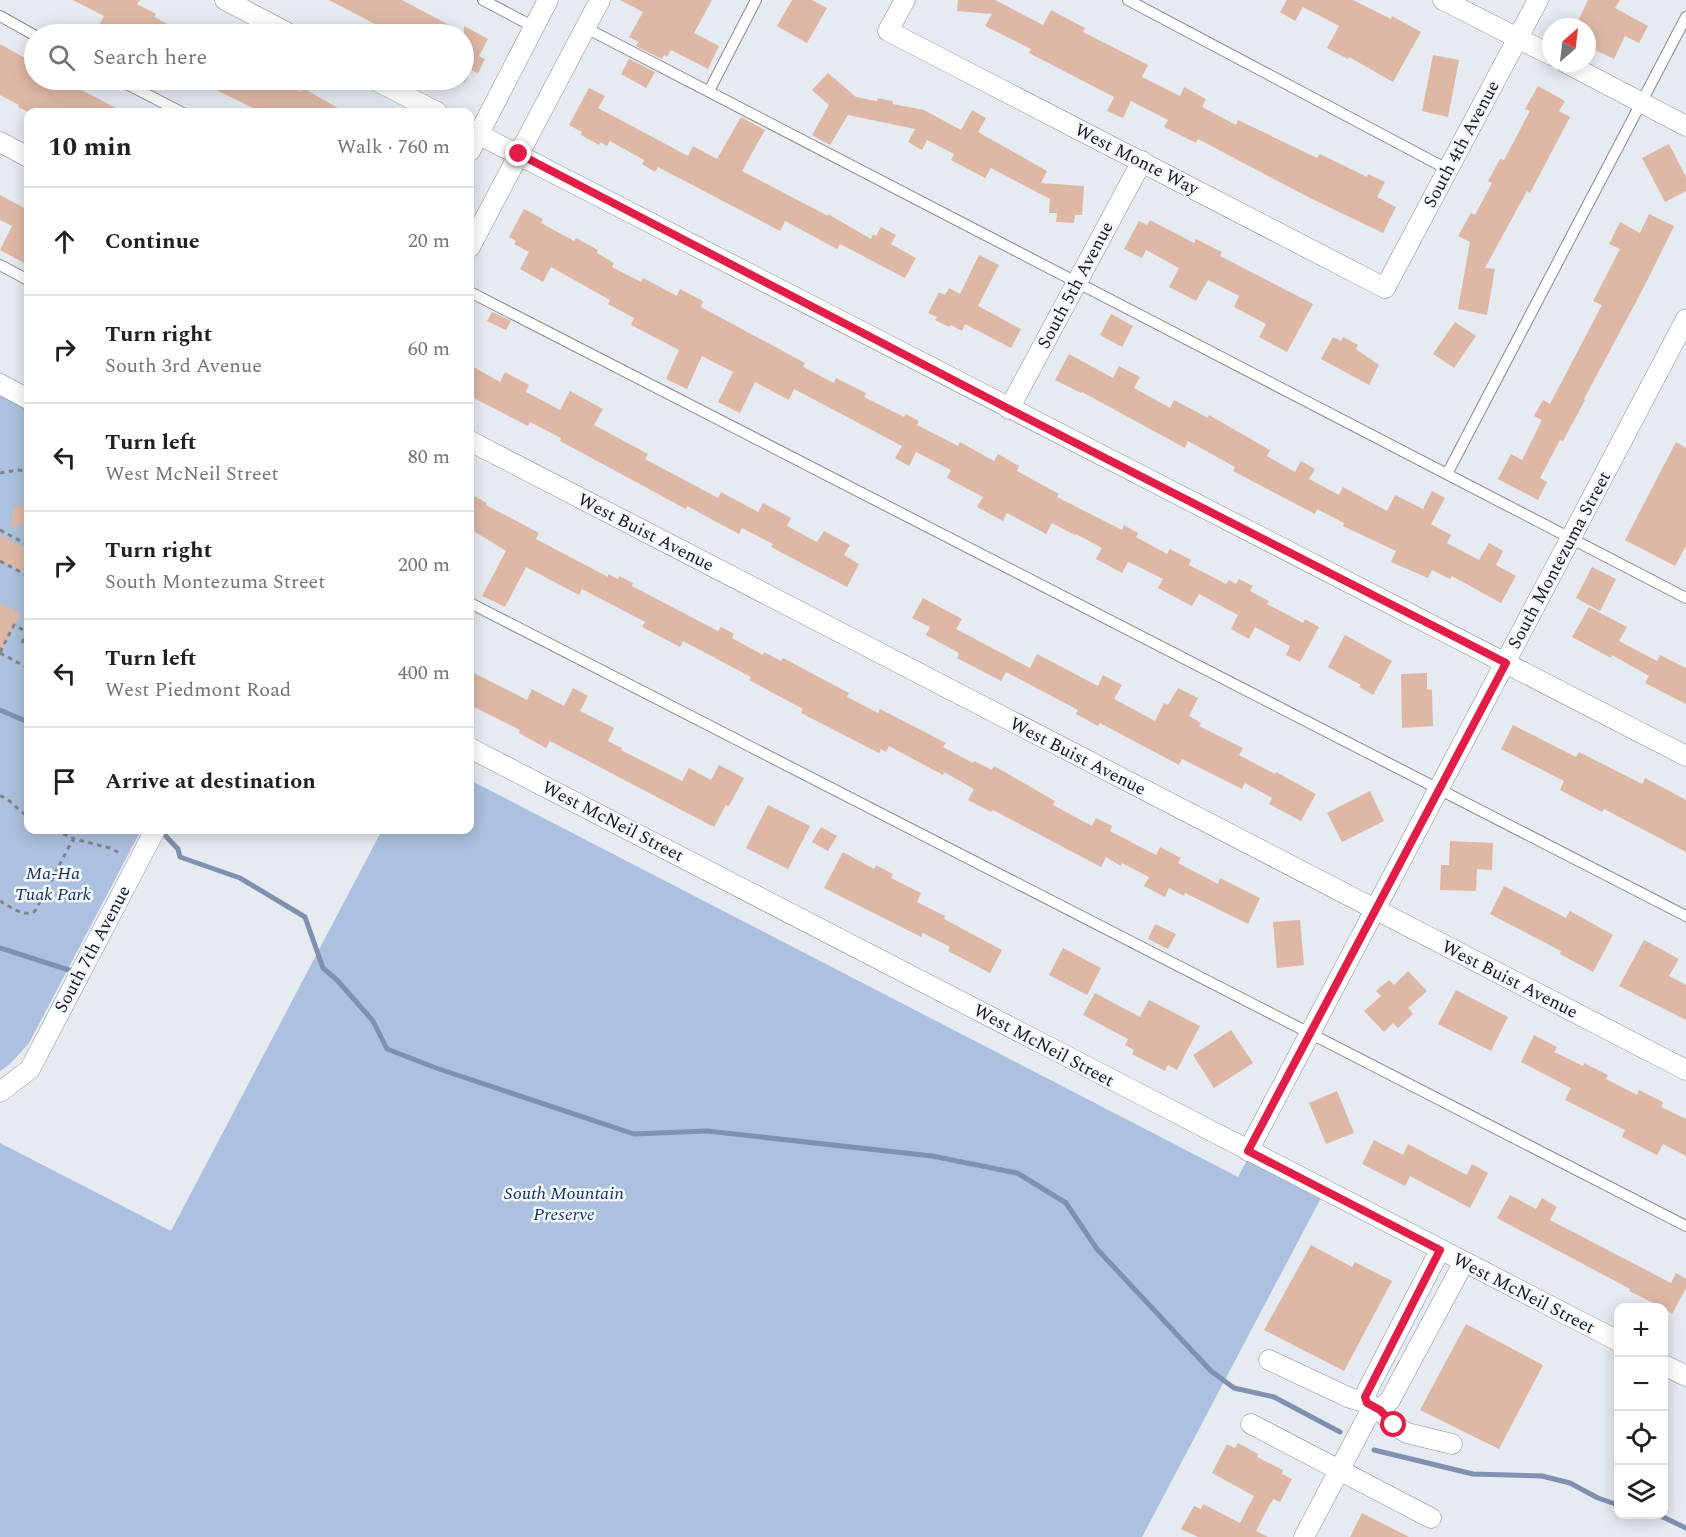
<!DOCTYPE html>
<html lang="en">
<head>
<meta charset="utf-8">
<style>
	body { margin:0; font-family:Spectral,serif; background:#f2f2f2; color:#202124 }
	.controls { position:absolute; right:18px; bottom:18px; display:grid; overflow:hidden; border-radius:12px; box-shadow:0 3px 15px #0003 }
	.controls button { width:54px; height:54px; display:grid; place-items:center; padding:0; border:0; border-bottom:2px solid #e0e0e0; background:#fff; color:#202124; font:30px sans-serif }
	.compass { position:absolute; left:1542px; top:18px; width:54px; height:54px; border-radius:50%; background:#fff; box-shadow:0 3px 15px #0003; rotate:28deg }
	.stop { position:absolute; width:18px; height:18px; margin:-14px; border:4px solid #e11d48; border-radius:50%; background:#fff }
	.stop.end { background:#e11d48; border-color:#fff; box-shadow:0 2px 6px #0008 }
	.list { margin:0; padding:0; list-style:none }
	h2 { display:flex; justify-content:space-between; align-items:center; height:78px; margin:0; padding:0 24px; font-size:26px }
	h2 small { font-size:20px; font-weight:400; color:#757577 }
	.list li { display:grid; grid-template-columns:39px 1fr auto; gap:18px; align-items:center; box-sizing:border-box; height:108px; padding:0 24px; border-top:2px solid #e0e0e0 }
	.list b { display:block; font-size:22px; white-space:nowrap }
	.list p { margin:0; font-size:20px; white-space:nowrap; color:#757577 }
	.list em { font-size:20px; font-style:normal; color:#757577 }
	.icon { flex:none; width:33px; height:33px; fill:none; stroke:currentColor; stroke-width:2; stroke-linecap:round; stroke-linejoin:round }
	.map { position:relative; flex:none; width:1686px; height:1537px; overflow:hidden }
	.search { position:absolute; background:#fff; box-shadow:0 3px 15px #0003; left:24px; top:24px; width:450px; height:66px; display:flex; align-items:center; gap:15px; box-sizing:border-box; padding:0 21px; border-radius:33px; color:#757577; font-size:22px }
	.panel { position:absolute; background:#fff; box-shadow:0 3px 15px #0003; left:24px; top:108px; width:450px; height:726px; border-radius:12px }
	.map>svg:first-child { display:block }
	.green { fill:#acc0df }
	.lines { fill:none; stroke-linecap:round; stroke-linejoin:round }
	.stream { stroke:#7e91b1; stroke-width:5 }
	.building { fill:#dfb8a5 }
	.lane-casing { stroke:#898c93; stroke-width:12 }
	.street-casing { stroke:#898c93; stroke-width:21 }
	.path { stroke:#818488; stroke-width:3; stroke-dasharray:4.5 4.5; stroke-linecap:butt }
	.lane { stroke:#fff; stroke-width:10 }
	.street { stroke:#fff; stroke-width:20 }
	.route { stroke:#e11d48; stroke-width:8 }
	.labels { text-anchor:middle; stroke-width:5; stroke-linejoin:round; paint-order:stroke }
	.street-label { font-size:18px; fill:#16181a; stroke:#f3f8ff }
	.park-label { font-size:18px; font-style:italic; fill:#132d57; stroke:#f3f8ff }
</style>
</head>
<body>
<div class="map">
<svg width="1686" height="1537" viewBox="0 0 1686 1537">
	<rect width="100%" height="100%" fill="#e6eaf1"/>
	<g class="green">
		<polygon points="0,390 28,405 28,830 141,830 29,1043 10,1064 0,1071"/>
		<polygon points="470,780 1238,1177 1248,1158 1321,1198 1142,1537 0,1537 0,1143 171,1231 382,830 470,830"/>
	</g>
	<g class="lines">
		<g class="stream">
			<polyline points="0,710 28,722"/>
			<polyline points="160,830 178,849 180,857 240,878 305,917 323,968 337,980 373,1021 387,1049 436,1068 634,1134 707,1131 932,1156 1017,1173 1066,1203 1097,1249 1211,1371 1234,1388 1274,1397 1340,1432"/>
			<polyline points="0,948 75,972"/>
			<polyline points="1374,1450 1473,1474 1542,1476 1570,1483 1598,1498 1618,1505"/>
			<polyline points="1653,1514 1663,1517 1686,1528"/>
		</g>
	</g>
	<g class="building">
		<polygon points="73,0 140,0 137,4 156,14 154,17 187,34 112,34 98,27 104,16"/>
		<polygon points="329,0 402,0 464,33 464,26 488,39 479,56 485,59 478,73 471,70 464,84 464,34 394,34"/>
		<polygon points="620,0 712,0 694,33 719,46 708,69 671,50 667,57 664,55 662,59 636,46 639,42 629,37 643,12"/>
		<polygon points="792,0 812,0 827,8 807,43 777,26"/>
		<polygon points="958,0 995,0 1043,25 1051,10 1085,28 1083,32 1148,65 1142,77 1180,96 1184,87 1206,99 1202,107 1236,125 1238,120 1317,158 1320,154 1367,177 1368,174 1385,182 1377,197 1396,207 1383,233 1310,198 1198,139 1196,143 1164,127 1168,120 1131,101 1123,118 1107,111 1114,97 1029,53 1031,49 985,26 992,14 957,11"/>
		<polygon points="1287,0 1353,0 1391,19 1392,16 1421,32 1393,82 1349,57 1348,59 1327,48 1339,26 1303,7 1295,21 1280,12"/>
		<polygon points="1588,0 1620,0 1615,8 1648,26 1639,43 1625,36 1614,59 1587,46 1587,27 1575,27"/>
		<polygon points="0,44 34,63 34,80 62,80 124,112 28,112 18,107 19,105 0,95"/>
		<polygon points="1433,55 1459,60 1448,117 1422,111"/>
		<polygon points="629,59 655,72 646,88 621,74"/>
		<polygon points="828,73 856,97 877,101 878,98 893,101 893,104 924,110 961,130 972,110 986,118 978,132 1047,171 1041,183 1084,186 1082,215 1075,215 1074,223 1056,222 1057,213 1049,213 1050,199 991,168 985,178 951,160 954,154 927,140 922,150 908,142 915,129 848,115 830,145 812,135 829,105 812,90"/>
		<polygon points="196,80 277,80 301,92 303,88 345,112 261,112"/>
		<polygon points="1538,86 1565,101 1559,111 1570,117 1530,193 1527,191 1485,268 1495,269 1487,315 1458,309 1470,242 1458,236 1471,213 1475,215 1492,183 1488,181 1500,159 1504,160 1530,111 1525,109"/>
		<polygon points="589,88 605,96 598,108 688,156 693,146 717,159 741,117 765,130 742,171 809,206 828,216 828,214 871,239 873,234 876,236 881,227 896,235 891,244 916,258 905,278 840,244 837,249 785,221 780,231 658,167 655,172 642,164 644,160 610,141 607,146 600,142 599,145 581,135 582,132 569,125"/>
		<polygon points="1669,144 1686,177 1686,191 1665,202 1642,158"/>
		<polygon points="0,195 28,210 28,265 0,250 12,226 0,220"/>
		<polygon points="524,209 543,219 541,223 574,241 576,238 598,250 597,253 614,263 612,267 641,282 643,278 677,296 680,289 703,301 701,307 805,363 803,367 834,383 836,378 866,393 864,397 904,417 906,414 919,421 917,425 958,446 960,442 994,461 998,454 1019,466 1017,471 1059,494 1057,497 1122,530 1124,525 1138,533 1136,537 1167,554 1170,549 1191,560 1189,565 1226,584 1229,580 1236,584 1239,579 1253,586 1250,591 1269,601 1267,604 1303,623 1305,619 1319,627 1300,662 1286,655 1290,646 1255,627 1249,639 1231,629 1238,615 1199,594 1192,606 1158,588 1163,579 1135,565 1128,562 1122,573 1096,559 1102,548 1076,534 1075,535 1052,523 1046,534 1007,513 1003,521 977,507 983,497 947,478 951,470 916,452 909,466 895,458 902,446 794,389 789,400 755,382 740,413 718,402 733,372 702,356 687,389 666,379 679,350 631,325 634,318 608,304 610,300 551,267 543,282 520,269 529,252 514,244 516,241 509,237"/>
		<polygon points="1649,214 1674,226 1646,283 1584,399 1585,400 1563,441 1560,440 1540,478 1547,482 1538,500 1498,479 1511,454 1522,460 1542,420 1534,416 1543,400 1550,404 1602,305 1593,301 1620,249 1609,244 1620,222 1640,233"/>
		<polygon points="1150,220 1194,243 1196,239 1222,252 1220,256 1313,304 1287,352 1259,337 1266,324 1234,307 1239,296 1208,280 1196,301 1169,287 1179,268 1146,250 1142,258 1124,249 1139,221 1147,225"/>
		<polygon points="979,255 999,265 978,306 1021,329 1011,348 965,324 962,331 951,325 949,327 935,320 937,317 928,313 939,292 945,295 949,288 960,294"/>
		<polygon points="492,312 511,321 506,330 487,321"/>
		<polygon points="1111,314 1133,326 1122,347 1100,335"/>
		<polygon points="1455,322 1476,336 1454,368 1433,354"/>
		<polygon points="1333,337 1341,341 1343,337 1358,345 1356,349 1379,365 1369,385 1321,359"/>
		<polygon points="1069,354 1113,378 1119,366 1140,377 1134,388 1170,408 1174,400 1208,418 1209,415 1270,450 1267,456 1295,472 1301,461 1315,469 1309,479 1339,495 1343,487 1387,511 1395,495 1423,509 1432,491 1445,498 1431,524 1451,535 1447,543 1479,560 1489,543 1503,551 1496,565 1516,576 1501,603 1452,576 1450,579 1432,570 1428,578 1391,562 1396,551 1343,526 1344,523 1317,509 1315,514 1233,471 1235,467 1188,441 1185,448 1082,392 1081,393 1055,380"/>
		<polygon points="470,365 500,382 505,372 529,385 526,392 560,410 570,391 603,409 594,425 648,454 645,459 718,498 721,492 758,512 763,503 791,518 787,526 817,542 824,531 850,545 844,555 859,564 847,587 771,547 773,544 742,528 739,534 687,506 686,509 560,441 561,438 530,422 528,426 470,396"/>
		<polygon points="1676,442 1686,448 1686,546 1675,566 1625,540"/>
		<polygon points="470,494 487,503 486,505 539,533 536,539 608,577 608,574 618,579 619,576 633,583 632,586 718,631 721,627 734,634 732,638 763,655 764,652 781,661 783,658 849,693 847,697 878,713 880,709 946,743 943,747 973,763 974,761 992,770 994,766 1055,801 1053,805 1092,826 1096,818 1112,826 1110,831 1156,855 1160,847 1181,858 1178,863 1218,884 1220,878 1260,898 1248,924 1185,893 1184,896 1169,888 1165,897 1144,886 1149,877 1122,863 1121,866 1106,857 1101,867 993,810 991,812 968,800 974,789 944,772 943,775 889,746 886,752 881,749 879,753 801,713 803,709 749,680 751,677 683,641 680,647 642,627 645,622 582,589 579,595 526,567 505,607 482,596 506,551 472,530 470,535"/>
		<polygon points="28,502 28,522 11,528 13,508"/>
		<polygon points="0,535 28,549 28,575 0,560"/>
		<polygon points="1592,567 1616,579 1600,611 1576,598"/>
		<polygon points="923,598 962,619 956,629 1030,668 1037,654 1098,686 1103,675 1122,685 1114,699 1155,721 1164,703 1168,705 1178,688 1198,698 1189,716 1201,723 1199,726 1243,748 1239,755 1275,774 1276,772 1316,794 1301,821 1269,804 1272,798 1245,783 1242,789 1182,759 1179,765 1100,723 1098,726 1076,714 1078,710 1006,672 1001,681 957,658 959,653 926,635 930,627 912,618"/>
		<polygon points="0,603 21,614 0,655"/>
		<polygon points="1589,607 1627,627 1619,641 1657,661 1660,655 1686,668 1686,704 1645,683 1649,676 1612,655 1611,658 1572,637"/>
		<polygon points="1345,635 1392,661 1373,695 1359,687 1361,685 1328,667"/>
		<polygon points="470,671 527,700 532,689 564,706 573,688 588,696 580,711 614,728 608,741 622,748 621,750 682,781 689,768 711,780 719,765 744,778 729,806 726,805 714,827 550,741 546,748 519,733 520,730 470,705"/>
		<polygon points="1427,673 1427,689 1432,690 1433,726 1402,728 1401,674"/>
		<polygon points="1513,725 1576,757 1579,752 1642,784 1645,778 1686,800 1686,852 1604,809 1602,812 1560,790 1564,781 1501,749"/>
		<polygon points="1370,791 1384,821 1342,842 1327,813"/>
		<polygon points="768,805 810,826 788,869 746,848"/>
		<polygon points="821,827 837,836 828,851 812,842"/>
		<polygon points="1450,841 1493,843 1492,870 1477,869 1476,891 1440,890 1441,865 1449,865"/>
		<polygon points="843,852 874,869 876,865 893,874 891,878 921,893 917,902 945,916 944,919 1002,950 990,973 948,951 950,947 923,933 921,937 824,888"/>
		<polygon points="1504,886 1566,918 1570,911 1613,935 1593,972 1560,954 1561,951 1490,914"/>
		<polygon points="1300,920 1304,965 1277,968 1273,922"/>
		<polygon points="1155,924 1176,934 1168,949 1148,939"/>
		<polygon points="1644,940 1679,959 1669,976 1686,985 1686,1020 1619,986"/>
		<polygon points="1063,948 1101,968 1087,995 1049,975"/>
		<polygon points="1408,971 1427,991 1408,1008 1413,1014 1398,1028 1393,1023 1384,1032 1364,1011 1381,996 1376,991 1389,980 1394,985"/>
		<polygon points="1456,990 1508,1017 1491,1051 1438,1024"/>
		<polygon points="1095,993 1140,1017 1149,1000 1200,1026 1177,1070 1168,1065 1165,1071 1132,1054 1134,1050 1125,1045 1128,1039 1083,1015"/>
		<polygon points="1231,1030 1253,1063 1214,1088 1193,1055"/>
		<polygon points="1534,1035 1557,1047 1554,1052 1583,1066 1584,1063 1608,1075 1606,1079 1637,1095 1639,1090 1663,1102 1661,1107 1686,1119 1686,1156 1663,1144 1657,1155 1622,1137 1625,1130 1565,1100 1571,1088 1521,1062"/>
		<polygon points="1337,1091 1354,1133 1326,1144 1309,1103"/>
		<polygon points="1374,1140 1403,1155 1408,1144 1467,1175 1472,1164 1488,1173 1470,1208 1410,1176 1405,1186 1362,1164"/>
		<polygon points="1510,1195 1536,1209 1542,1198 1557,1207 1550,1220 1671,1283 1676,1273 1686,1279 1686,1288 1672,1314 1664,1308 1629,1291 1630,1289 1497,1218"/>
		<polygon points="1311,1245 1352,1267 1355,1262 1392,1281 1344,1371 1264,1330"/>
		<polygon points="1466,1324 1543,1365 1499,1449 1420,1410"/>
		<polygon points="1238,1443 1258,1454 1257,1457 1283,1470 1282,1474 1292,1479 1280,1502 1274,1499 1270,1504 1256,1531 1268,1537 1198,1537 1181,1529 1194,1506 1201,1509 1203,1504 1240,1523 1254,1496 1212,1473 1227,1444 1235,1448"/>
		<polygon points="1362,1513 1409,1537 1350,1537"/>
	</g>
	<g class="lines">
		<g class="lane-casing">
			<g id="lane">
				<polyline points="483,0 534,27"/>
				<polyline points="1128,0 1447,169"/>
				<polyline points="0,16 34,35"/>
				<polyline points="586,28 1686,598"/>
				<polyline points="119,80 181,112"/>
				<polyline points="709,91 756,0"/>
				<polyline points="0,265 28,280"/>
				<polyline points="470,292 1686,916"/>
				<polyline points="1447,474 1686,17"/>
				<polyline points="470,603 1686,1226"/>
			</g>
		</g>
		<g class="street-casing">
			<g id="street">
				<polyline points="225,0 290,34"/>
				<polyline points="905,0 888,31 1385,288 1538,0"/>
				<polyline points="1443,0 1551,55"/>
				<polyline points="1566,63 1686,126"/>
				<polyline points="375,80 437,112"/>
				<polyline points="470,130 1686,756"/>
				<polyline points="0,142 28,157"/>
				<polyline points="470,151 548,0"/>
				<polyline points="470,247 600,0"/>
				<polyline points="0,384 28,399"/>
				<polyline points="1009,409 1142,161"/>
				<polyline points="470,441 1686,1070"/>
				<path d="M470,748C853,945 1235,1144 1618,1341"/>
				<polyline points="0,1092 30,1069 155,830"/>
				<polyline points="1248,1151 1686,319"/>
				<polyline points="1269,1360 1350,1398 1367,1403 1380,1410 1394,1425 1407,1433 1452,1444"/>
				<polyline points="1664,1365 1686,1376"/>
				<polyline points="1370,1412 1380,1410 1390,1400 1464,1262"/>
				<polyline points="1251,1424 1431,1518"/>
				<polyline points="1304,1537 1370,1412 1365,1397 1369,1387 1440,1250"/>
			</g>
		</g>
		<g class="path">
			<polyline points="0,473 17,470 28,471"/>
			<polyline points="0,530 28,545"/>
			<polyline points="0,561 28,576"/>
			<polyline points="22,643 28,629"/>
			<polyline points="0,652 14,625 27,632"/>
			<polyline points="0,653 28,668"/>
			<path d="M0,796C11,799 18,811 28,816"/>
			<polyline points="55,830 74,839"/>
			<path d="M0,901C11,907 24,918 35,911L71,843L74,839L110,848L122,854"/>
		</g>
		<use href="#lane" class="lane"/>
		<use href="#street" class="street"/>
	</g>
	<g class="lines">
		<polyline class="route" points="519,154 1009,409 1506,663 1248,1151 1440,1250 1365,1397 1367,1403 1380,1410 1394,1425"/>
	</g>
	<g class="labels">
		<g class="street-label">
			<text transform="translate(1461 144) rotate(-62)" y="6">South 4th Avenue</text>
			<text transform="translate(1137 159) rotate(27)" y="6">West Monte Way</text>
			<text transform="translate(1075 285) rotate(-62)" y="6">South 5th Avenue</text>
			<text transform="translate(646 532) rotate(27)" y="6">West Buist Avenue</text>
			<text transform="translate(1559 560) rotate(-62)" y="6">South Montezuma Street</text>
			<text transform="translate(1078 756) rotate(27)" y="6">West Buist Avenue</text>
			<text transform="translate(613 821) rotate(27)" y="6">West McNeil Street</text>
			<text transform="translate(92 949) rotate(-62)" y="6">South 7th Avenue</text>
			<text transform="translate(1510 979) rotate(27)" y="6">West Buist Avenue</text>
			<text transform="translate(1044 1045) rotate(28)" y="6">West McNeil Street</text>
			<text transform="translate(1524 1293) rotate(27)" y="6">West McNeil Street</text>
		</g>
		<g class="park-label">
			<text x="53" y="879">Ma-Ha<tspan x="53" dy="21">Tuak Park</tspan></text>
			<text x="564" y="1199">South Mountain<tspan x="564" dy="21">Preserve</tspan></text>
		</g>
	</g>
</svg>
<div class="controls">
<button>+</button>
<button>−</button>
<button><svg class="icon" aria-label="locate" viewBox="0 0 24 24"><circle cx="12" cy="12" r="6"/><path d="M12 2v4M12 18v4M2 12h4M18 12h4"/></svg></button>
<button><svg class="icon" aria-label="layers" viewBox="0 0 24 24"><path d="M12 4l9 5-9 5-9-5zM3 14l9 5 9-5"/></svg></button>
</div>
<svg class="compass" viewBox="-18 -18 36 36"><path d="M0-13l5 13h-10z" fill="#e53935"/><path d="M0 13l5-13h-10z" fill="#757577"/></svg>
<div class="stop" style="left:1394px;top:1425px"></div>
<div class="stop end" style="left:519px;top:154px"></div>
<div class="search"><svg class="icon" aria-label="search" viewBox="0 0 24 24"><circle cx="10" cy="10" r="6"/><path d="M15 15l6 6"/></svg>Search here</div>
<section class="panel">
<h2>10 min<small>Walk · 760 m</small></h2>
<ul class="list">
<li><svg class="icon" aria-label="ahead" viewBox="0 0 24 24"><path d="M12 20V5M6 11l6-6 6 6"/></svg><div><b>Continue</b></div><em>20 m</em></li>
<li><svg class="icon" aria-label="right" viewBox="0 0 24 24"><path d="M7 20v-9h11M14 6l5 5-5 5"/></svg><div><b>Turn right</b><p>South 3rd Avenue</p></div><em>60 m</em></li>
<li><svg class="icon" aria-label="left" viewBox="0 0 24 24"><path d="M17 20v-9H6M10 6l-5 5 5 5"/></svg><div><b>Turn left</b><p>West McNeil Street</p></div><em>80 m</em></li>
<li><svg class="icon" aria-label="right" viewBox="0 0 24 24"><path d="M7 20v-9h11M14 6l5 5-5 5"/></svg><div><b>Turn right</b><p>South Montezuma Street</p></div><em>200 m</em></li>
<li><svg class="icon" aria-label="left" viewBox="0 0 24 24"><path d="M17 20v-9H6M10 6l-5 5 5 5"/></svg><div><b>Turn left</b><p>West Piedmont Road</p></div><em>400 m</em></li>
<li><svg class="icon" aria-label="arrive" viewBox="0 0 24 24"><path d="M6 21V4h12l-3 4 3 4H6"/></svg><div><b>Arrive at destination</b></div></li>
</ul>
</section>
</div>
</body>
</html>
